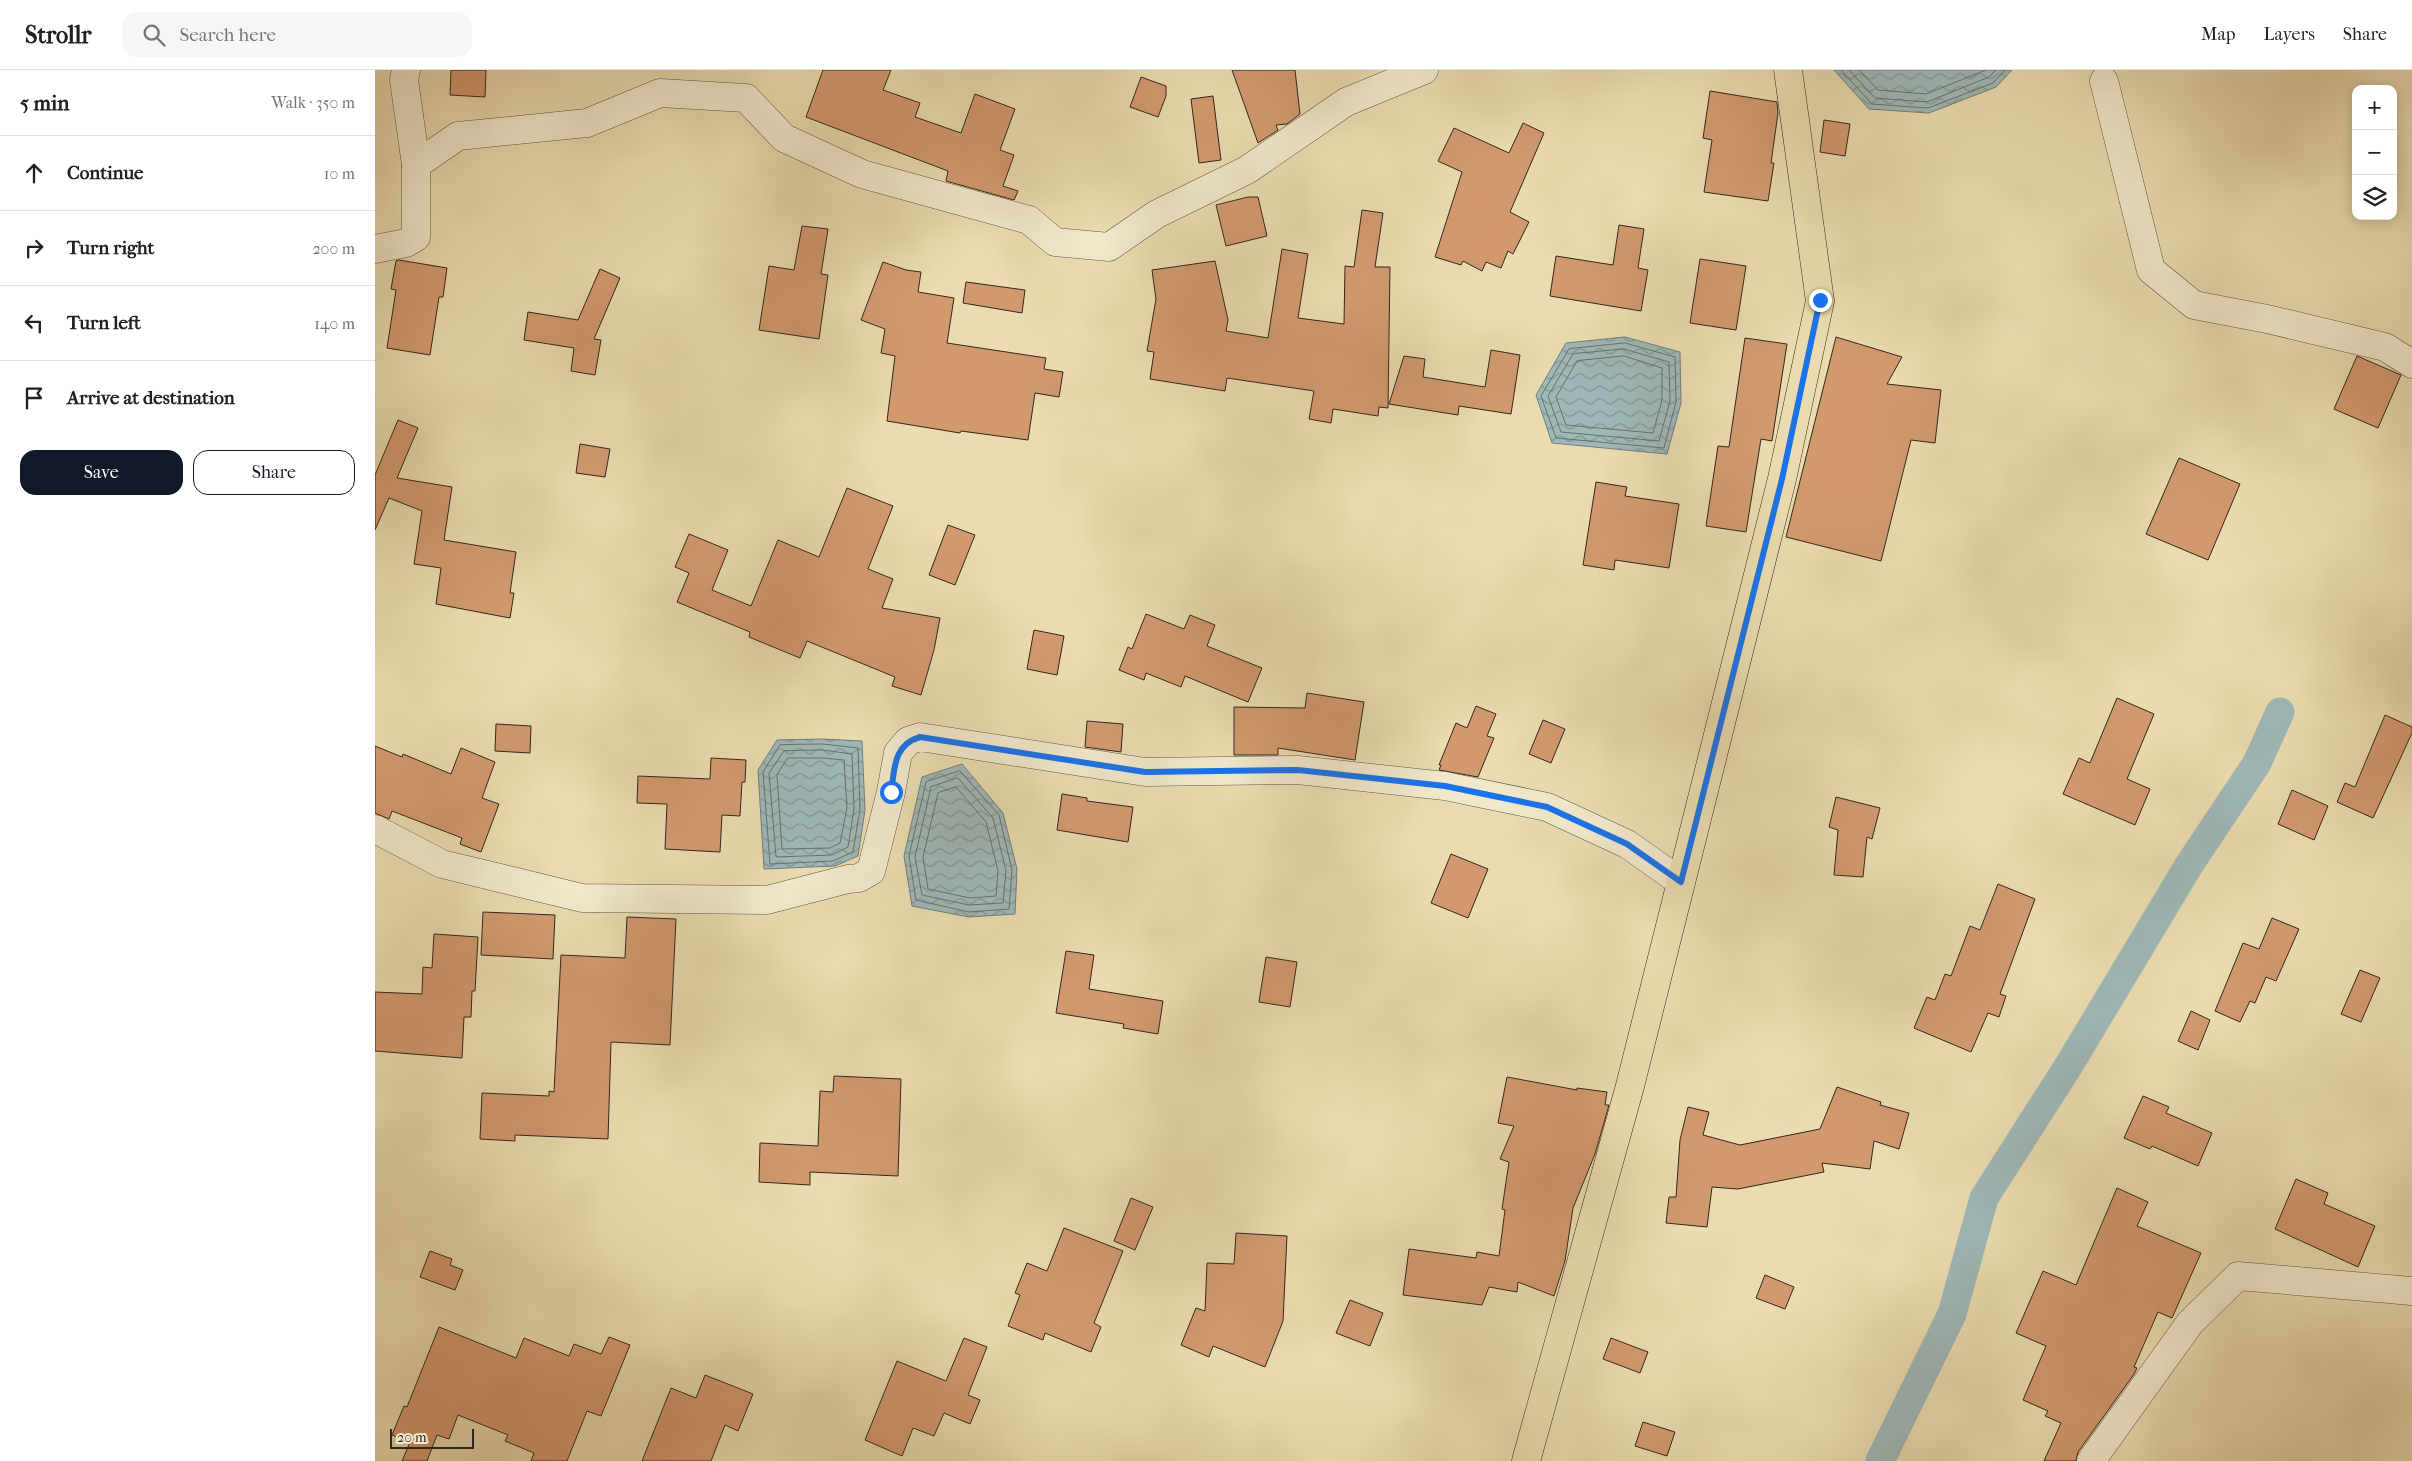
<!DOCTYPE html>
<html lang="en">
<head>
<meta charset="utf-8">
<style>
	body { margin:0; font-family:"IM FELL French Canon",serif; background:#f6f6f6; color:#202124 }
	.controls { position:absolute; right:15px; top:15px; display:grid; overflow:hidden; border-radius:10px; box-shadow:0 2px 12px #0003 }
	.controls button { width:45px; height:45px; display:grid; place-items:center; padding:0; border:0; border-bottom:1px solid #e0e0e0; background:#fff; color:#202124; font:25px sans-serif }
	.scale { position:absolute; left:15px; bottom:12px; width:84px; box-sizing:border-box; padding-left:5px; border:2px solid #30271d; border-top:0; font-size:14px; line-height:18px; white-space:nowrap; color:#30271d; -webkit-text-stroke:4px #f1e8cc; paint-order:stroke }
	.stop { position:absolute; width:15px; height:15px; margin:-11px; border:4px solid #1a73e8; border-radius:50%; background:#fff }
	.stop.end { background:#1a73e8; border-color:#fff; box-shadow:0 1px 5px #0008 }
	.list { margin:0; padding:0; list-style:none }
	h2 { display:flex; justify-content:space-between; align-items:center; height:65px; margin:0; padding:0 20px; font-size:21px }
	h2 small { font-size:16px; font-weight:400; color:#757577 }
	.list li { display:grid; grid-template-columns:32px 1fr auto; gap:15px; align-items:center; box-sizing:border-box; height:75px; padding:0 20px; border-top:1px solid #e0e0e0 }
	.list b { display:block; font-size:19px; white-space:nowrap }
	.list em { font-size:16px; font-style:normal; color:#757577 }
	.actions { display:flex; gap:10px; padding:15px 20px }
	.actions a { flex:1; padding:11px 0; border:1px solid #111827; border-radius:15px; text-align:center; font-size:18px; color:#111827 }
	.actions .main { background:#111827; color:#fff }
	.icon { flex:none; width:28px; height:28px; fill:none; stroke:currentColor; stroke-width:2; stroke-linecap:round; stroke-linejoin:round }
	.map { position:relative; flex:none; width:2037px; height:1391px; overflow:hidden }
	header { display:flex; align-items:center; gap:30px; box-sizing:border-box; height:70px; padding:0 25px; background:#fff; border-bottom:1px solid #e0e0e0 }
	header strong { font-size:24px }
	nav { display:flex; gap:28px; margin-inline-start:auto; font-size:18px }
	.search { width:350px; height:45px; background:#f6f6f6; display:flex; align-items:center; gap:12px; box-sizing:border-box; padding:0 18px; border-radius:15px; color:#757577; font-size:19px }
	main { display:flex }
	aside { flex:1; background:#fff }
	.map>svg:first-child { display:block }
	.water { fill:url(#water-waves); stroke:#727e7a }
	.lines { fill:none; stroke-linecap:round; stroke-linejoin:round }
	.shore { stroke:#67706a; stroke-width:1 }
	.canal { stroke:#9eb8b8; stroke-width:29 }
	.building { fill:#d2996f; stroke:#30271d }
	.minor-casing { stroke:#5e5442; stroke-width:29 }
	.primary-casing { stroke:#30271d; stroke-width:29 }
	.minor { stroke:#f1e8cc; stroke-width:28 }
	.primary { stroke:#eadcb0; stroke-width:28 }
	.route { stroke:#1a73e8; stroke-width:6 }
</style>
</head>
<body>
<header>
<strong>Strollr</strong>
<div class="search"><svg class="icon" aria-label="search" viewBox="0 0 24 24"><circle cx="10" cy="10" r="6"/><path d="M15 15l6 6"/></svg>Search here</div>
<nav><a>Map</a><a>Layers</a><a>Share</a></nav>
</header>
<main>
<aside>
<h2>5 min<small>Walk · 350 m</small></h2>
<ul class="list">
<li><svg class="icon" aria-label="ahead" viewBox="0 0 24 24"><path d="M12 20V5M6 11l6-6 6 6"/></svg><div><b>Continue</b></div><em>10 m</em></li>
<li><svg class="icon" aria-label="right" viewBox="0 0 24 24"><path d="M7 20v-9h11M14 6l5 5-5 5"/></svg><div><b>Turn right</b></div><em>200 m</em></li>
<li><svg class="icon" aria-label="left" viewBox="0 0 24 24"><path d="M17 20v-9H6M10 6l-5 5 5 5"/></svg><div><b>Turn left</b></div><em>140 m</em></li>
<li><svg class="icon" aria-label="arrive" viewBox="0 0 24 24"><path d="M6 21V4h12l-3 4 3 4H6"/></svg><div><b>Arrive at destination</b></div></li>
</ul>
<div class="actions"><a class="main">Save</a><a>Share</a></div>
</aside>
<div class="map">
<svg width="2037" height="1391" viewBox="0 0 2037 1391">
	<defs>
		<pattern id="water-waves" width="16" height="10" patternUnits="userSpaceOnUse" patternTransform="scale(1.25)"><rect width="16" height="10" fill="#9eb8b8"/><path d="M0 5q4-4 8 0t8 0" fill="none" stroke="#819695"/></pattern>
	</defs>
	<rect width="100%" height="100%" fill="#eadcb0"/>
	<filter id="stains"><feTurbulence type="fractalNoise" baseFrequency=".004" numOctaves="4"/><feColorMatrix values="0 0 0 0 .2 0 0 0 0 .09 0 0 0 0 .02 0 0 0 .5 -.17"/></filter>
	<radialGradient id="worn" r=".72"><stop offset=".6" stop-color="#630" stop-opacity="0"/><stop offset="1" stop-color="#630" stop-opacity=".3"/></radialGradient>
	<g class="water">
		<polygon points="1459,0 1637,0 1621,17 1554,43 1494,39"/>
		<polygon points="1250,267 1305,282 1306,333 1292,384 1177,373 1161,325 1191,273"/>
		<polygon points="448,669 487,671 490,740 483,786 460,796 389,799 383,700 402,670"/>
		<polygon points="587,694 628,743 642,799 640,844 594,847 537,836 529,786 547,707"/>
	</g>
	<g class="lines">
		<g class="shore">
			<polyline points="1466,0 1497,34 1553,38 1618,13 1630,0"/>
			<polyline points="1474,0 1500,28 1552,32 1614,7 1621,0"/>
			<polyline points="1484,0 1503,20 1551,24 1611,0"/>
			<polygon points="1250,273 1300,287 1301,332 1289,378 1181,368 1166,326 1194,279"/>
			<polygon points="1249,279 1294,292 1295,331 1284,371 1186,362 1173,326 1198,284"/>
			<polygon points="1249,286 1287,298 1287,330 1278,363 1191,355 1181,327 1202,291"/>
			<polygon points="448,674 483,678 485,739 478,782 458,791 395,794 388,702 405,675"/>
			<polygon points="448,680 477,684 479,739 473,777 457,785 401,787 394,703 409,681"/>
			<polygon points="413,688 448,688 469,690 472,738 465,773 455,778 407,779 402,705"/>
			<polygon points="585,701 624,745 637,800 634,839 594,842 541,830 534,786 551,712"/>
			<polygon points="583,708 618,748 631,801 628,833 594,835 547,825 540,787 556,717"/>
			<polygon points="581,717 611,752 623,801 621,826 595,828 553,819 548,787 563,723"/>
		</g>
		<polyline class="canal" points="1505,1391 1577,1244 1609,1128 1694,995 1814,795 1882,693 1905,642"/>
	</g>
	<g class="building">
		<polygon points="76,0 111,0 110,27 75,25"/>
		<polygon points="448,0 516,0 508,20 545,33 540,47 586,63 600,24 640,39 625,80 639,85 628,116 643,121 639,130 571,111 573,101 431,47"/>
		<polygon points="857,0 920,0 925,44 912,54 901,55 903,60 883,73"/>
		<polygon points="766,7 791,16 791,26 783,47 755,37"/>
		<polygon points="1335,21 1402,32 1403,43 1396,93 1399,93 1393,131 1329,122 1337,70 1328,68"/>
		<polygon points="838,26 846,90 824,93 816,29"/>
		<polygon points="1449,50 1475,54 1470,86 1445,82"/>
		<polygon points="1148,53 1169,63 1135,142 1154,152 1138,184 1133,181 1126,198 1111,192 1107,201 1088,191 1086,195 1060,187 1087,102 1063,91 1079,58 1134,83"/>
		<polygon points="873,127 883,127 892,166 851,176 841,135"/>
		<polygon points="987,140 1008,143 1000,197 1015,197 1013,338 1004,337 1003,346 958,339 956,353 934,349 939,321 852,308 850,321 775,309 779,282 772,281 781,229 777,200 840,191 853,250 851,261 893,268 907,179 933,184 923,248 969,254 970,196 979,197"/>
		<polygon points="1244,155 1269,159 1263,198 1273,200 1266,241 1175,226 1181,186 1238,195"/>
		<polygon points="427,156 453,159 446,204 453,205 444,269 384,260 394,196 419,200"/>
		<polygon points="1325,189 1371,196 1361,260 1315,253"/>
		<polygon points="24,190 72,198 68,227 64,227 55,285 12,278 21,220 16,219 21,191"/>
		<polygon points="508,192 531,200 546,202 543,222 579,228 572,273 671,288 669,299 688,302 684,327 660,323 653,370 586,361 585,363 512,351 520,286 506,283 510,259 486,250"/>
		<polygon points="225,199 245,208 219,269 226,270 220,305 196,301 199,278 149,270 153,242 203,250"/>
		<polygon points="591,212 650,220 647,243 588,233"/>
		<polygon points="1461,267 1527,287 1512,314 1566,320 1560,373 1536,370 1506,491 1411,467"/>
		<polygon points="1370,268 1412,274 1397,371 1386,369 1371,462 1331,456 1343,376 1354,377"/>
		<polygon points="1116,280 1145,285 1136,344 1084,336 1083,345 1014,334 1029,286 1050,289 1048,307 1110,317"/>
		<polygon points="1982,286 2026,305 2003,358 1959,339"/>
		<polygon points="23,350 43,358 22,408 77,417 69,470 141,482 135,523 139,523 135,548 61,534 66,498 39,494 47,441 14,428 0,460 0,405"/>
		<polygon points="205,374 235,379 230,407 201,403"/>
		<polygon points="1804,388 1865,414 1833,490 1771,464"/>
		<polygon points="1221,412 1252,417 1250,426 1304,434 1294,498 1240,490 1239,500 1208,495"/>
		<polygon points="472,418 518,436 493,499 518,509 507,538 565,548 559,580 546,625 517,616 520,607 432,571 425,588 374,567 375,562 302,532 314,503 300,497 314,464 353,480 337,520 376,536 403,470 444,487"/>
		<polygon points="573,455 600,465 580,515 554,505"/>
		<polygon points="771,544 809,559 815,545 840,555 832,576 887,598 873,632 810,606 806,617 771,603 769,610 744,600 753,577 757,579"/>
		<polygon points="659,560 689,566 682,605 652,599"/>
		<polygon points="932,623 989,632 980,690 903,678 903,685 859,685 859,637 930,638"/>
		<polygon points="1742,628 1779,644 1752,709 1775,719 1760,755 1688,724 1704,688 1715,693"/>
		<polygon points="1101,636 1121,644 1112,666 1119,668 1103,707 1064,700 1066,695 1064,695 1081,653 1092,658"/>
		<polygon points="2010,645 2037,657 2037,663 1998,748 1962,732 1970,713 1980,717"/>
		<polygon points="1168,650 1190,659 1176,693 1154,684"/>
		<polygon points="712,651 748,654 746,682 710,677"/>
		<polygon points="121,654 156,656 155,683 120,681"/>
		<polygon points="0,676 27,687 28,684 76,704 86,678 120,692 107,728 124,734 106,782 85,774 87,768 17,741 14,749 0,743"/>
		<polygon points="336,688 371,690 370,712 367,712 365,746 347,745 345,782 290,779 292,734 262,733 263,706 335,709"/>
		<polygon points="1917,720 1953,736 1939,770 1903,754"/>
		<polygon points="687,724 712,728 712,731 758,737 753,772 682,760"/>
		<polygon points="1461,727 1505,738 1497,769 1492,767 1488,807 1459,805 1463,760 1454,757"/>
		<polygon points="1076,784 1113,799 1093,848 1056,833"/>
		<polygon points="1623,814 1660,829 1625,924 1631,926 1624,947 1613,943 1596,982 1539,958 1552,927 1560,930 1570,904 1576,906 1595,856 1605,860"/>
		<polygon points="108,842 180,845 178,889 106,885"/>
		<polygon points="252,847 301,849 295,975 236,972 233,1069 140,1065 140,1071 105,1069 107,1023 174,1026 174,1021 179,1022 186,885 250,888"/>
		<polygon points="1897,848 1924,859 1901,911 1891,907 1880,933 1875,931 1865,952 1840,941 1868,873 1884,879"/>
		<polygon points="59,864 103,867 100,921 97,921 96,947 89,947 87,988 0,981 0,922 47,924 48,897 57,898"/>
		<polygon points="691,881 719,885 714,919 788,931 783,964 748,958 749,954 681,943"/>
		<polygon points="891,887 922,892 915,937 884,932"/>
		<polygon points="1985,900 2005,908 1986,952 1966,944"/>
		<polygon points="1816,941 1835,950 1823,980 1803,971"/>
		<polygon points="459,1006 526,1009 523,1106 435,1102 435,1115 384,1112 385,1073 443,1076 445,1021 458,1022"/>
		<polygon points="1132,1007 1202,1020 1202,1018 1232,1022 1230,1035 1234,1035 1220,1084 1198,1138 1190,1191 1179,1226 1143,1212 1142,1222 1114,1217 1107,1235 1028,1225 1034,1179 1101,1188 1102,1182 1124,1186 1130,1140 1127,1139 1134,1092 1125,1089 1139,1056 1123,1053"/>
		<polygon points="1462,1017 1506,1032 1505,1035 1534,1043 1524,1079 1499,1071 1495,1099 1447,1093 1449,1102 1363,1119 1337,1117 1332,1157 1291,1153 1294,1127 1301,1127 1305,1070 1313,1037 1334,1042 1328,1065 1365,1075 1445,1059"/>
		<polygon points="1768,1026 1794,1037 1791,1043 1837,1063 1823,1096 1777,1076 1775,1079 1749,1068"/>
		<polygon points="1921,1109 1953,1123 1949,1134 2000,1156 1983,1197 1900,1159"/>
		<polygon points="1742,1118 1773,1132 1762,1156 1826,1183 1797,1248 1783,1242 1759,1297 1762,1298 1759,1304 1703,1382 1701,1391 1669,1391 1686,1353 1670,1346 1673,1341 1648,1330 1671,1276 1641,1263 1668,1201 1701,1215"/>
		<polygon points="756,1128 778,1137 760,1180 739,1171"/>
		<polygon points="689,1158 748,1181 719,1253 726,1257 716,1282 670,1263 668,1270 633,1256 645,1225 640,1223 652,1193 672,1201"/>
		<polygon points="861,1163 912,1166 908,1251 890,1297 838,1276 834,1287 806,1275 821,1238 830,1241 832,1193 859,1194"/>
		<polygon points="55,1181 77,1189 75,1195 88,1200 80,1220 45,1207"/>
		<polygon points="1390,1205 1419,1217 1410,1239 1381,1228"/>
		<polygon points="975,1230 1008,1243 995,1276 961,1263"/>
		<polygon points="64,1257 141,1288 149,1268 194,1286 199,1274 226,1284 234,1267 255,1275 226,1346 212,1341 192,1391 156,1391 159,1383 130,1371 133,1365 83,1345 74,1369 62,1365 52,1391 27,1391 35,1372 17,1365 29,1336 32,1337"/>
		<polygon points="589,1268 612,1277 593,1325 605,1330 595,1354 569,1343 559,1366 538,1358 527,1386 490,1370 522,1291 571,1311"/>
		<polygon points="1236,1268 1273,1282 1265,1303 1228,1289"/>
		<polygon points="330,1305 378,1324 363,1361 350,1355 336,1391 267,1391 296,1318 321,1328"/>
		<polygon points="1268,1352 1300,1362 1292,1386 1260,1376"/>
	</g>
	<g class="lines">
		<g class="minor-casing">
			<g id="minor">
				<polyline points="31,0 29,10 41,95"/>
				<polyline points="1729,11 1776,200 1819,235 1892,249 2010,277 2037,294"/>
				<polyline points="0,179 31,173 41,167 41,95 83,66 212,53 285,23 371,28 409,68 487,104 654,150 680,172 734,177 782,144 872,100 971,32 1049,0"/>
				<polyline points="0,759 67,794 207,828 392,830 473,809 484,808 496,801 516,722 523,683 533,671 545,667 770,702 923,700 1070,716 1172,737 1252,774 1306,812"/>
				<polyline points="1716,1391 1815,1253 1863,1206 2037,1221"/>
			</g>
		</g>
		<g class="primary-casing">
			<polyline id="primary" points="1151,1391 1255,1016 1407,409 1445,231 1413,0"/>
		</g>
		<use href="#minor" class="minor"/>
		<use href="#primary" class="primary"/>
	</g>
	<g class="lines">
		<path class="route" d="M516,722C520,698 518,675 545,667L770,702L923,700L1070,716L1172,737L1252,774L1306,812L1407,409L1445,230"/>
	</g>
	<rect width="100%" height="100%" filter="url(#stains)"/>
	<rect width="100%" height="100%" fill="url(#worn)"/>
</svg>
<div class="controls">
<button>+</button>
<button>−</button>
<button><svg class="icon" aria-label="layers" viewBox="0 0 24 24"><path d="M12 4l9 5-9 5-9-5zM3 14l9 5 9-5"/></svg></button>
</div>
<div class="scale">20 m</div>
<div class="stop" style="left:516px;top:722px"></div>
<div class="stop end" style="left:1445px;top:230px"></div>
</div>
</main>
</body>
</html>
